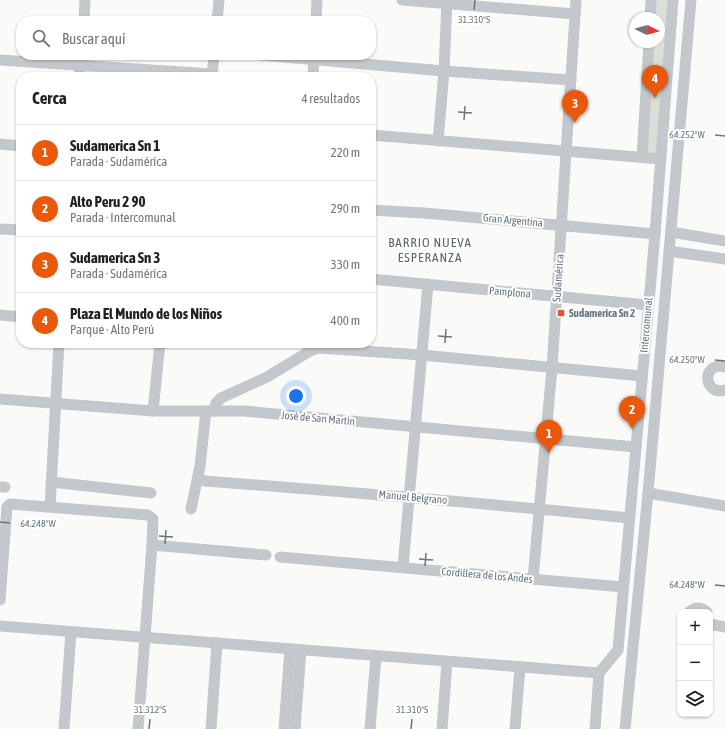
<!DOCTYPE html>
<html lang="es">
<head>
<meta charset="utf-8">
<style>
	body { margin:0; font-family:"Asap Condensed",sans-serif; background:#f2f2f2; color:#202124 }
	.controls { position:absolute; right:12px; bottom:12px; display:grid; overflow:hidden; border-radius:8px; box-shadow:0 1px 3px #0004 }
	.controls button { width:36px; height:36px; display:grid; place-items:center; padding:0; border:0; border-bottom:1px solid #e0e0e0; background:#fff; color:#202124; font:20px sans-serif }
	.compass { position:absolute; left:629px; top:12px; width:36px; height:36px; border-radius:50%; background:#fff; box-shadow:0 1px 3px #0004; rotate:95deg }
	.you { position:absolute; left:296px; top:396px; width:14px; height:14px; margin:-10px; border:3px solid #fff; border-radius:50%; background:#1a73e8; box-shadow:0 0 0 6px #1a73e833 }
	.badge { display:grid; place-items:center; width:26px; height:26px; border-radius:50%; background:#ea580c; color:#fff; font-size:13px; font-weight:700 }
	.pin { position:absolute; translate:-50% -33px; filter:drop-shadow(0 1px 2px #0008) }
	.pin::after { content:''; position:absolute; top:21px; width:14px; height:12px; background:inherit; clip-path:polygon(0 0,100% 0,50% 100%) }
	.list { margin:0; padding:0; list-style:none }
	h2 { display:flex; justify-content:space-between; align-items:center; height:52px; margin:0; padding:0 16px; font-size:17px }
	h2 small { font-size:13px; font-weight:400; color:#757577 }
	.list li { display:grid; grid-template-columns:26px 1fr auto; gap:12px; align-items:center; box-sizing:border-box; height:56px; padding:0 16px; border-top:1px solid #e0e0e0 }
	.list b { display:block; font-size:15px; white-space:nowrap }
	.list p { margin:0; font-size:13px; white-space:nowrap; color:#757577 }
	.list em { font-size:13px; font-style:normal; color:#757577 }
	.icon { flex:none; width:22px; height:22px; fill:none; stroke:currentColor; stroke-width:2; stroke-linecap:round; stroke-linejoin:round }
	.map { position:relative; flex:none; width:725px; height:729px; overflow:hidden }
	.search { position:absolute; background:#fff; box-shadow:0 1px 3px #0004; left:16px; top:16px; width:360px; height:44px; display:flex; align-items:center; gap:10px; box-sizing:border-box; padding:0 14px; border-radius:16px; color:#757577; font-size:15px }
	.panel { position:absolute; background:#fff; box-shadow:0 1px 3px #0004; left:16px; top:72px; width:360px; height:276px; border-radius:16px }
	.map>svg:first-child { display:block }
	.green { fill:#dadfd7 }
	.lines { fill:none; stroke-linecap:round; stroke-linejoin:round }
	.minor { stroke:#c3c8cc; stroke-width:11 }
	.ticks { fill:none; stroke:#657683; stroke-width:1.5 }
	.poi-dot { fill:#e4572e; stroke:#fff; stroke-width:1.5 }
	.labels { text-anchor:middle; stroke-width:4; stroke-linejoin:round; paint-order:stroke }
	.street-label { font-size:11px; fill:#657683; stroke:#fff }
	.poi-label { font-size:11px; font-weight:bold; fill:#657683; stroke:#fff; text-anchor:start }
	.quarter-label { font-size:13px; letter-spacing:1px; fill:#57646e; stroke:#fff }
	.ticks-label { font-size:10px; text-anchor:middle; fill:#657683; stroke:#fff; stroke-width:4; stroke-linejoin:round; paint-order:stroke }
</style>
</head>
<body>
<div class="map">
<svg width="725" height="729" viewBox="0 0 725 729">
	<rect width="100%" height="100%" fill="#fafaf8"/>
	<polygon class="green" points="653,0 671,0 658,154 645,153 651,42 659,42 659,18 652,18"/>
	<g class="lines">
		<g class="minor">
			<polyline points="402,0 575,14"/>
			<polyline points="650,18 651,0"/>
			<polyline points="84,21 85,0"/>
			<polyline points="217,21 219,0"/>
			<polyline points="316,21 317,0"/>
			<polyline points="261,55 444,71 571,80"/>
			<polyline points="0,60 212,74"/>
			<polyline points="79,77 81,55"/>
			<polyline points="212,77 214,55"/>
			<polyline points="313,77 314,55"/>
			<polyline points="371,135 661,159"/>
			<polyline points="438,141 444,71 447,0"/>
			<polyline points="0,144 21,146"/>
			<polyline points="642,157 649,42"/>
			<polyline points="371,210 424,213 655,234"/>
			<polyline points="0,229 21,230"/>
			<polyline points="671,232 725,241"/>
			<polyline points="669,251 725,259"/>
			<polyline points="371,279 648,305"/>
			<polyline points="0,315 21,317"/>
			<path d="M725,367C701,361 703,396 725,390"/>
			<polyline points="0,399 153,411 244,411 636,447"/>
			<polyline points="153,411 160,343"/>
			<polyline points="214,411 216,403 221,398 267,377 310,351 318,348 422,355 642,376"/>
			<path d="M198,478L205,481C347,492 488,503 629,518"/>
			<polyline points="51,482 151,493"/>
			<polyline points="0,487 5,487"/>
			<polyline points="648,493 725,506"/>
			<polyline points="50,507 59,343"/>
			<polyline points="191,509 200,466 206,411"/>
			<polyline points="152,545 266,555"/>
			<polyline points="280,557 623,587"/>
			<polyline points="403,567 428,284"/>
			<polyline points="533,579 552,368 576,0"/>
			<polyline points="0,600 7,507 10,504 148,515 153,519 152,545 138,729"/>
			<path d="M689,612C695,607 701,607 707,612"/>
			<polyline points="710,624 725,627"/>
			<polyline points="0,626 599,673"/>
			<polyline points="64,729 71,632"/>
			<polyline points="211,729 217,643"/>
			<polyline points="284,729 290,649"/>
			<polyline points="295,729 301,650"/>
			<polyline points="370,729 376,656"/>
			<polyline points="442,729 447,662"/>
			<polyline points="515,729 520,667"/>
			<polyline points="595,729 599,673 618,650 655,234 673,0"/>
			<polyline points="625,729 648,493 691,0"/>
		</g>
	</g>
	<path class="ticks" d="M474,10L475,0M458,112L472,113M464,120L465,106M715,135L725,136M438,336L452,337M445,343L446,329M715,360L725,361M0,522L10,523M159,536L173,537M165,544L166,530M419,559L433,560M425,566L426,553M715,585L725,586M149,729L150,719M411,729L412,719"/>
	<rect class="poi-dot" x="557" y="309" width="8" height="8" rx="2"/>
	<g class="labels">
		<g class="street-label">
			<text transform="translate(513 220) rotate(5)" y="4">Gran Argentina</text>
			<text transform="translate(558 278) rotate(-86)" y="4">Sudamérica</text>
			<text transform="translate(510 292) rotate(5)" y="4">Pamplona</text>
			<text transform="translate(646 325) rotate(-85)" y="4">Intercomunal</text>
			<text transform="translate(318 418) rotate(5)" y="4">José de San Martín</text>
			<text transform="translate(413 497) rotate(5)" y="4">Manuel Belgrano</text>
			<text transform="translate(487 575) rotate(5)" y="4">Cordillera de los Andes</text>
		</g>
		<g class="poi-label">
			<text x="569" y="317">Sudamerica Sn 2</text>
		</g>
		<g class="quarter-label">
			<text x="430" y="247">BARRIO NUEVA<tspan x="430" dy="15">ESPERANZA</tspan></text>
		</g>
	</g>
	<g class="ticks-label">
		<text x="474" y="23">31.310°S</text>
		<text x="687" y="138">64.252°W</text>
		<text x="687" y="363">64.250°W</text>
		<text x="38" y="527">64.248°W</text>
		<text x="687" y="588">64.248°W</text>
		<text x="150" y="713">31.312°S</text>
		<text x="412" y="713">31.310°S</text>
	</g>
</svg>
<div class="controls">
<button>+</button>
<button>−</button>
<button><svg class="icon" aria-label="layers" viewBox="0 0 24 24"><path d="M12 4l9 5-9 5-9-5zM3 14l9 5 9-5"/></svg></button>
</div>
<svg class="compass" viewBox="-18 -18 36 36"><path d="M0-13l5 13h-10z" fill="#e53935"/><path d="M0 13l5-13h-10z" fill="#757577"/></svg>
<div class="you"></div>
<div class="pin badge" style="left:549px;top:453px">1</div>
<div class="pin badge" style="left:632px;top:429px">2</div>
<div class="pin badge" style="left:575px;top:123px">3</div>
<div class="pin badge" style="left:655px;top:98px">4</div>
<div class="search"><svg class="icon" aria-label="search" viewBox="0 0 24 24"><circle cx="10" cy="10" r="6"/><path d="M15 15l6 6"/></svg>Buscar aquí</div>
<section class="panel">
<h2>Cerca<small>4 resultados</small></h2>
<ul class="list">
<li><span class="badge">1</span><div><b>Sudamerica Sn 1</b><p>Parada · Sudamérica</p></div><em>220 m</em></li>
<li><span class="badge">2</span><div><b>Alto Peru 2 90</b><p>Parada · Intercomunal</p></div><em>290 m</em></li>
<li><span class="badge">3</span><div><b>Sudamerica Sn 3</b><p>Parada · Sudamérica</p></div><em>330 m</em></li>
<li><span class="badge">4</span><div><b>Plaza El Mundo de los Niños</b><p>Parque · Alto Perú</p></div><em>400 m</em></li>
</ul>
</section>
</div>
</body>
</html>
